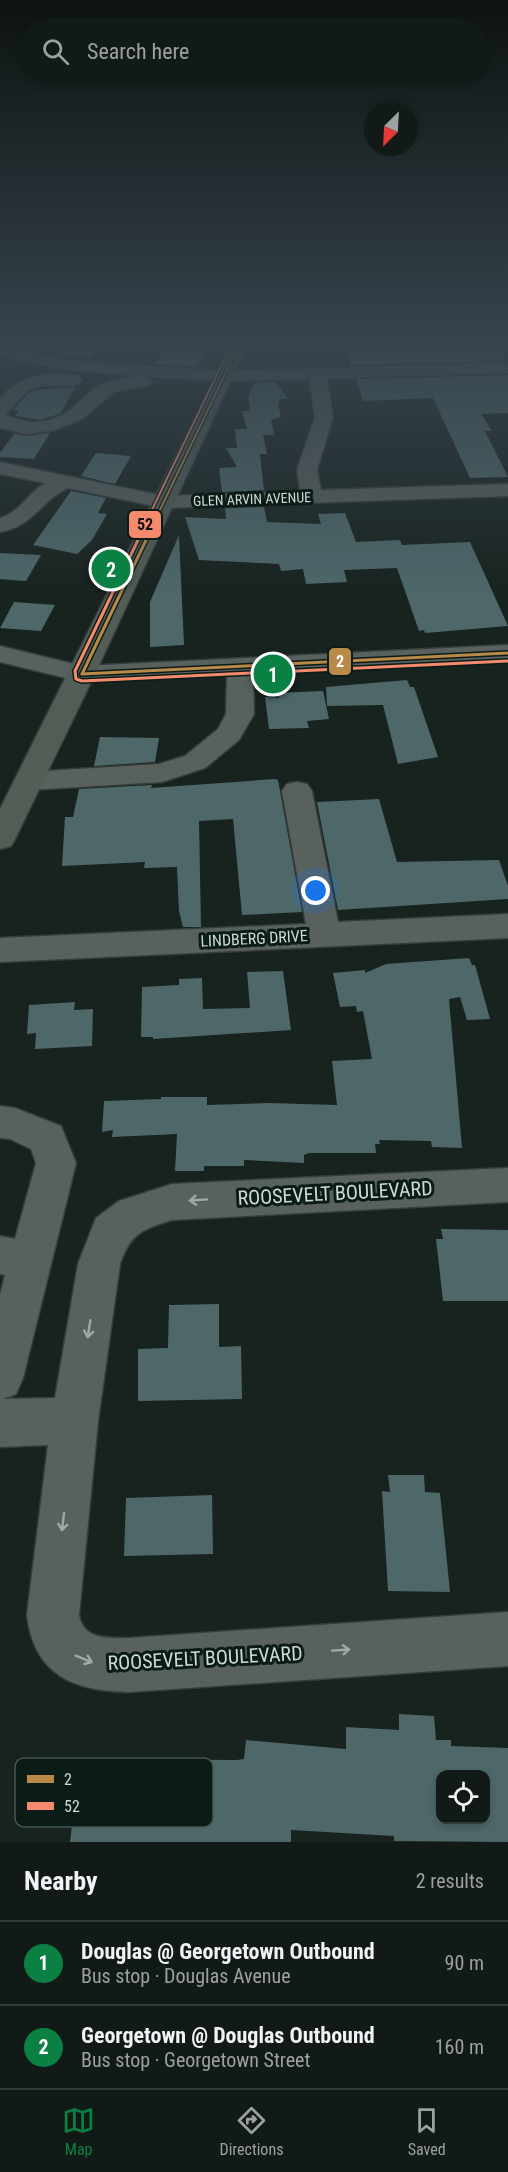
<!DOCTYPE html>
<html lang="en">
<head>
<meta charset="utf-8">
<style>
	body { margin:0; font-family:"Roboto Condensed",sans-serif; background:#1b2320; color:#f1f3f6 }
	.controls { position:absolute; right:18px; bottom:18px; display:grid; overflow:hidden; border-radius:12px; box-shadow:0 3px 9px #0003 }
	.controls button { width:54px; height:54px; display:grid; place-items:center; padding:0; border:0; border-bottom:2px solid #313836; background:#121a17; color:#f1f3f6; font:30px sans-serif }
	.compass { position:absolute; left:364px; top:102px; width:54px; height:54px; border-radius:50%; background:#121a17; box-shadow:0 3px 9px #0003; rotate:204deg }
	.you { position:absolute; left:316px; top:891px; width:21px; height:21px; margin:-15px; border:4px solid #fff; border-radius:50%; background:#1a73e8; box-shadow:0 0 0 9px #1a73e833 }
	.badge { display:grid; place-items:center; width:39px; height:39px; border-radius:50%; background:#0b8043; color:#fff; font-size:20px; font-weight:700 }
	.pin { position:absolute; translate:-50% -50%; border:3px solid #fff; box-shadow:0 2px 6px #0006 }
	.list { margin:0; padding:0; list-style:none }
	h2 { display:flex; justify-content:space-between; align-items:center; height:78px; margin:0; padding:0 24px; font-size:26px }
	h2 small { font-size:20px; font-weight:400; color:#9ca1a1 }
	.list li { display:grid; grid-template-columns:39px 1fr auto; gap:18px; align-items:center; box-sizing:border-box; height:84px; padding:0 24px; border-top:2px solid #313836 }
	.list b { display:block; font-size:22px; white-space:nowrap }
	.list p { margin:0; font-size:20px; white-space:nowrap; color:#9ca1a1 }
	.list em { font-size:20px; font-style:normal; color:#9ca1a1 }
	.icon { flex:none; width:33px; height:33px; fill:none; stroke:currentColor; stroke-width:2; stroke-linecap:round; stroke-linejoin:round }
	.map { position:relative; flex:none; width:508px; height:1842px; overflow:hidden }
	.search { position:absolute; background:#121a17; box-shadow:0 3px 9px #0003; left:18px; right:18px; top:18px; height:66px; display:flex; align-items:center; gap:15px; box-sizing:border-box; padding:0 21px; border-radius:33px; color:#9ca1a1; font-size:22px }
	.sheet { height:246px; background:#121a17 }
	nav { display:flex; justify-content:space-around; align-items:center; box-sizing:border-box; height:84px; border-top:2px solid #313836; background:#121a17; font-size:16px; color:#9ca1a1 }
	nav a { display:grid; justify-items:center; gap:3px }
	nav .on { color:#0b8043 }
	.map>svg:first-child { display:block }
	.building { fill:#4e686a; fill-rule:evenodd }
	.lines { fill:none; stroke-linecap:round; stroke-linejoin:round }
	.minor-casing { stroke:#353c3a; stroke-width:3 }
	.major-casing { stroke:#353c3a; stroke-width:3 }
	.minor { fill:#59615f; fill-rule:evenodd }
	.major { fill:#525d56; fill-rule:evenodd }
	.bus-1-far1-casing { stroke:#0b1c17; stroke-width:4.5 }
	.bus-1-casing { stroke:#0b1c17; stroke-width:6 }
	.bus-2-far1-casing { stroke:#0b1c17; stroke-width:4.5 }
	.bus-2-casing { stroke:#0b1c17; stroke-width:6 }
	.bus-1-far1 { stroke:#b98948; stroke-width:2 }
	.bus-1 { stroke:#b98948; stroke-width:3 }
	.bus-2-far1 { stroke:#f58b6d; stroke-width:2 }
	.bus-2 { stroke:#f58b6d; stroke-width:3 }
	.oneway { stroke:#a0a9a6 }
	.labels { text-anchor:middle; stroke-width:6; stroke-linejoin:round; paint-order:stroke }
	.far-street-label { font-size:14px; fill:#cfd9d6; stroke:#0b1c17 }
	.street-label { font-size:16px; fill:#cfd9d6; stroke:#0b1c17 }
	.near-street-label { font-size:20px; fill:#cfd9d6; stroke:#0b1c17 }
	.key { fill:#0b1c17; stroke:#465550; stroke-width:1.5 }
	.key-label { font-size:16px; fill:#cfd9d6 }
	.line-badge { stroke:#0b1c17; stroke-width:2 }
	.badge-label { font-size:16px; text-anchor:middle; font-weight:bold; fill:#fff }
	.pale-badge-label { font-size:16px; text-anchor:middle; font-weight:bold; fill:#111 }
</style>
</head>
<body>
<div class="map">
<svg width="508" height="1842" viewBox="0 0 508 1842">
	<rect width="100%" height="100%" fill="#18221f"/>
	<g class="building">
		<polygon points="168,343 211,343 197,367 154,364"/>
		<polygon points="500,345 505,361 351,365 345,350"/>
		<polygon points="60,346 94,348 93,350 95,350 90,359 53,355"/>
		<polygon points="508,375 508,413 481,414 492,431 485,431 508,477 470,478 433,398 363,401 356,379"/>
		<polygon points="276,382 288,399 279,399 280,403 278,403 281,417 271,420 274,435 263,435 267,454 260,454 264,490 222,492 219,468 237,467 226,448 237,448 235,429 247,429 242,411 250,411 248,398 254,383"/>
		<polygon points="75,387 61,413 56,415 40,420 15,416 18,410 13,410 26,395 35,390"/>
		<polygon points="50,433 34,459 0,457 0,453 14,434 26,436"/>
		<polygon points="96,453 131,456 115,484 81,476"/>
		<polygon points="71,491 106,498 98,513 107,514 92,540 77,554 33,545"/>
		<polygon points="264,507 267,522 321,524 318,514 345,513 356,542 400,540 402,545 470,542 508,626 425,633 424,630 419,631 397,568 344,570 347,582 306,584 303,569 281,571 279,564 199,560 185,517 226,519 225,508"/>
		<polygon points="179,535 184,645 150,647 150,602"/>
		<polygon points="0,553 41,555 26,581 0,579"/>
		<polygon points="14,602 55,605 41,631 0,628"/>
		<polygon points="407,680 410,687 414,687 438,757 398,764 383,705 327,706 326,687"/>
		<polygon points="323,691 329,719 307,721 309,728 269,729 265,697 279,698 277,693"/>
		<polygon points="100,737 159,738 155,762 94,766"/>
		<polygon points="275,779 278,780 302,912 242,915 233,819 199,821 201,927 183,927 179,911 177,867 144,868 145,862 62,866 65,817 73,817 79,789 152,785 151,788"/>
		<polygon points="379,799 397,862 499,860 508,886 508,899 338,910 317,802"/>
		<polygon points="469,958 472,965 475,965 490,1019 467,1020 460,997 449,999 462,1148 432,1147 431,1141 379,1140 380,1144 375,1144 376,1153 309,1153 304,1155 304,1163 244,1160 244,1166 204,1166 204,1171 175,1171 177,1134 112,1137 113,1130 102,1132 104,1101 161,1099 161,1097 207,1097 207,1105 268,1103 337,1105 332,1061 372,1059 363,1011 357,1012 356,1006 340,1007 333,973 365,970 365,973 386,964"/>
		<polygon points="283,971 291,1030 153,1039 153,1037 141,1037 142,987 179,985 179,979 202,978 203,1009 250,1008 247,972"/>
		<polygon points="75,1002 74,1010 93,1009 92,1046 35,1049 36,1033 27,1034 29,1005"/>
		<polygon points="441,1229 508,1230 508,1301 443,1301 436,1239 443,1239"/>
		<polygon points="219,1304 219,1347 241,1346 242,1399 138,1401 138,1349 168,1348 169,1305"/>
		<polygon points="388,1475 424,1475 425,1492 440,1493 450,1592 388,1591 382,1491 390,1492"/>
		<polygon points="212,1495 213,1554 124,1556 126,1498"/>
		<path d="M399,1714L434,1716L436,1740H451V1746L508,1748V1842L394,1841V1836L291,1830V1842H70L77,1782L84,1783L87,1759L237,1760L244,1759L246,1740L346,1749V1727L399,1730ZM441,1774H486V1820H441Z"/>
	</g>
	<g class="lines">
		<g class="minor-casing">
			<g id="minor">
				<path d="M0,346L65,360L223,371L508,363V373L327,378L333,417L317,470L321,490L508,484V496L164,508L68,488C39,502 34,526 0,532V518C19,513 28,493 45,483L0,474V462L164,496L300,491L297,470L315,417L309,379L223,381L145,376L153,381L150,385L114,392L82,419L55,430L26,434L0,428V398C20,376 51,369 79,376L82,380L79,384C62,388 44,381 28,391C19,397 13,408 5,414C29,426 51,425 74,407C82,401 88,392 98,386C112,379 128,377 143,376L65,370L0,356Z"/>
				<polygon points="508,645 508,661 253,673 254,714 239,740 205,768 162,782 29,790 19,787 14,781 19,775 29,772 159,764 185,756 218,729 226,714 227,675 82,682 0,662 0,646 82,666"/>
				<polygon points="297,782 307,784 312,791 338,922 508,914 508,938 0,962 0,938 306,924 282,791 287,784"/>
				<path d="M0,1106L15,1108L61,1126L76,1163L23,1378L16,1394L3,1399L55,1398L78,1264L96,1218L119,1201L172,1184L508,1168V1202L172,1220C141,1230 131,1233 120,1264L98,1421L79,1615C83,1640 108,1638 129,1638L508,1612V1666L129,1692C74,1691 34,1675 27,1615L48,1445L0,1447V1295L5,1275L0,1274V1236L15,1239L36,1163L31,1149L10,1139L0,1138Z"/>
			</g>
		</g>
		<g class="major-casing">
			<polygon id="major" points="232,343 248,343 95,674 15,839 11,846 0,849 0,809"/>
		</g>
		<use href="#minor" class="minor"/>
		<use href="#major" class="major"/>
		<g class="bus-1-far1-casing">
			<polyline id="bus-1-far1" points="158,514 240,343"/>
		</g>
		<g class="bus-1-casing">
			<g id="bus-1">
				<polyline points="82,674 508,653"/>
				<polyline points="82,674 159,513"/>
			</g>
		</g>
		<g class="bus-2-far1-casing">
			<polyline id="bus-2-far1" points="150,514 232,343"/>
		</g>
		<g class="bus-2-casing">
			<polyline id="bus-2" points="151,513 75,671 76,679 82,681 508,661"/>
		</g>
		<use href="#bus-1-far1" class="bus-1-far1"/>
		<use href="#bus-1" class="bus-1"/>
		<use href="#bus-2-far1" class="bus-2-far1"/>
		<use href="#bus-2" class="bus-2"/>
	</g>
	<defs><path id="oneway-shaft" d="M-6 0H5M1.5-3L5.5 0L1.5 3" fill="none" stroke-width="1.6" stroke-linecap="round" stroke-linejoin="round" transform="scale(1.5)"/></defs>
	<g class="oneway">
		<use href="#oneway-shaft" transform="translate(198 1200) rotate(176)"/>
		<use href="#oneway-shaft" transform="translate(89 1329) rotate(99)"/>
		<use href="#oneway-shaft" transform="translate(63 1522) rotate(97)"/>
		<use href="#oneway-shaft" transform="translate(341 1650) rotate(-4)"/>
		<use href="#oneway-shaft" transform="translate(84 1659) rotate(22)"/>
	</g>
	<linearGradient id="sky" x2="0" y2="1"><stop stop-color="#0d1311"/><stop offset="0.57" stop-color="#37444d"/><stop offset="1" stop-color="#37444d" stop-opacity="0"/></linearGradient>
	<rect width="508" height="600" fill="url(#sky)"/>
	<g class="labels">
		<g class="far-street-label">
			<text transform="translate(252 499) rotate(-2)" y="5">GLEN ARVIN AVENUE</text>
		</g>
		<g class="street-label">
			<text transform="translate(254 938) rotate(-3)" y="6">LINDBERG DRIVE</text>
		</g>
		<g class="near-street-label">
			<text transform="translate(335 1193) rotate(-3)" y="7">ROOSEVELT BOULEVARD</text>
			<text transform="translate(205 1658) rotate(-3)" y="7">ROOSEVELT BOULEVARD</text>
		</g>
	</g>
	<rect x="15" y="1758" width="198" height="69" rx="9" class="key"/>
	<rect x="27" y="1775" width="27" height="8" fill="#b98948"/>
	<rect x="27" y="1802" width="27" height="8" fill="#f58b6d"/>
	<g class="key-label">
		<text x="64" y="1785">2</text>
		<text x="64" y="1812">52</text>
	</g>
	<g class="line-badge">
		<rect x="128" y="510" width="34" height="29" rx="6" fill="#f58b6d"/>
		<rect x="328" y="647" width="24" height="29" rx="6" fill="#b98948"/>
	</g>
	<g class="badge-label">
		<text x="340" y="667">2</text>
	</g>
	<g class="pale-badge-label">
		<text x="145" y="530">52</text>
	</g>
</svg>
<div class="controls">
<button><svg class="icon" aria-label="locate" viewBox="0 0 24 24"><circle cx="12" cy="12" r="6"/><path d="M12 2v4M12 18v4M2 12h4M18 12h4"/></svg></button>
</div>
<svg class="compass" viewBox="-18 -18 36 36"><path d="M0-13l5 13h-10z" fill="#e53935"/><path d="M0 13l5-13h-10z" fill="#9ca1a1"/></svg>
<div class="you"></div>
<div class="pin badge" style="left:273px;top:674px">1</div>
<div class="pin badge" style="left:111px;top:569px">2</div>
<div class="search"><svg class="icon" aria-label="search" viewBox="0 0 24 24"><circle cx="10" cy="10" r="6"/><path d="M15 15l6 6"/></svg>Search here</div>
</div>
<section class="sheet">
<h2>Nearby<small>2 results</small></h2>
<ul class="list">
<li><span class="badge">1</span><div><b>Douglas @ Georgetown Outbound</b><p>Bus stop · Douglas Avenue</p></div><em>90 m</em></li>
<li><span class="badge">2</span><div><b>Georgetown @ Douglas Outbound</b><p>Bus stop · Georgetown Street</p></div><em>160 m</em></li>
</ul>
</section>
<nav>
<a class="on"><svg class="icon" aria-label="map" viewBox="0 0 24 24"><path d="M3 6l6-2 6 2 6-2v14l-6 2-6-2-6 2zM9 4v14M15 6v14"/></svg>Map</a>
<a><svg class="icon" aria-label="directions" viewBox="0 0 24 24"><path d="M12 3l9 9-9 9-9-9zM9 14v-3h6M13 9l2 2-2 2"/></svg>Directions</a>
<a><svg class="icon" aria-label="saved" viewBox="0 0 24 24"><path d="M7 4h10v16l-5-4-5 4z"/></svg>Saved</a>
</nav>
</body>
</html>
